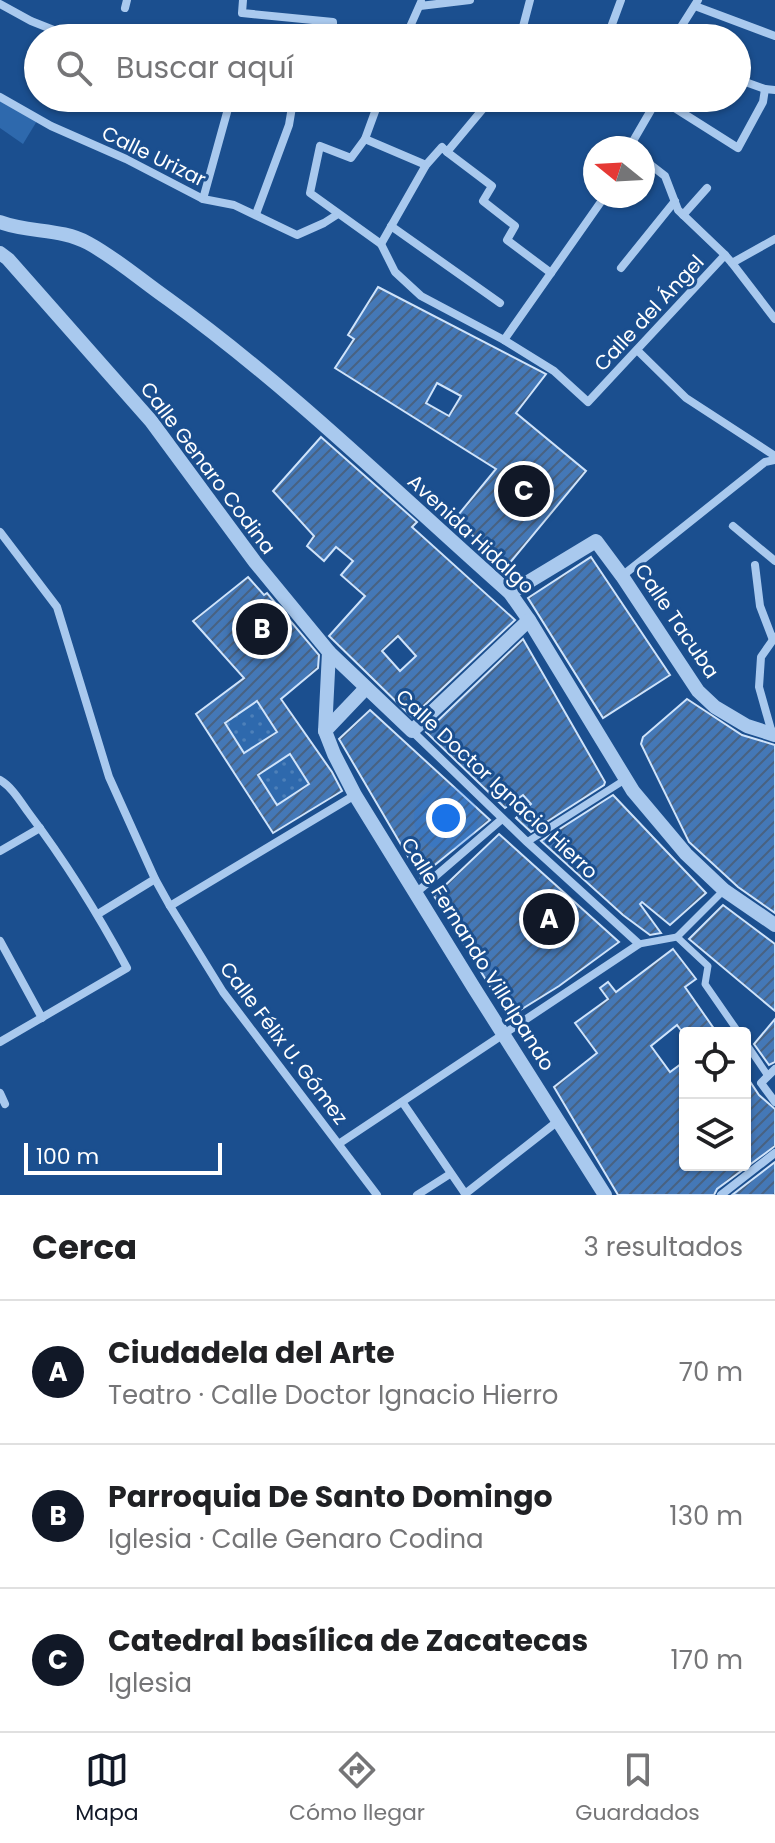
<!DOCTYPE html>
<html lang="es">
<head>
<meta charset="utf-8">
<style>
	body { margin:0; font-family:Poppins,sans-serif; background:#f2f2f2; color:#202124 }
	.controls { position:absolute; right:24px; bottom:24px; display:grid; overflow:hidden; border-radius:8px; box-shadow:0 2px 6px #0004 }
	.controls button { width:72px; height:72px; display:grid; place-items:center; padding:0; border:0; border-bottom:2px solid #e0e0e0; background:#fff; color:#202124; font:40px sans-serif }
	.compass { position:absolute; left:583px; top:136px; width:72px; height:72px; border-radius:50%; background:#fff; box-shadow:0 2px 6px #0004; rotate:288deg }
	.scale { position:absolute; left:24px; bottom:20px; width:198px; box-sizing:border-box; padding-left:8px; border:4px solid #fff; border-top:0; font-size:22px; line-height:28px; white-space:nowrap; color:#fff; -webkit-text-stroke:6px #1b4f8f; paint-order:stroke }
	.you { position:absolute; left:446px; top:818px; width:28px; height:28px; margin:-20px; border:6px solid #fff; border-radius:50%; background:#1a73e8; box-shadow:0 0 0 12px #1a73e833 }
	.badge { display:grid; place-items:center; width:52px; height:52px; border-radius:50%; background:#111827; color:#fff; font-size:26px; font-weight:700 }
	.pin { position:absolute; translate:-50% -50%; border:4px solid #fff; box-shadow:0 2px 8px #0006 }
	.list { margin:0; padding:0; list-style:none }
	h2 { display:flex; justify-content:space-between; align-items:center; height:104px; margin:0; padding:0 32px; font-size:34px }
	h2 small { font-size:26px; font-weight:400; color:#757577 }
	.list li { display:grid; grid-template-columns:52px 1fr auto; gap:24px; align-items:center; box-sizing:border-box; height:144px; padding:0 32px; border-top:2px solid #e0e0e0 }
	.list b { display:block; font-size:30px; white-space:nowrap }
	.list p { margin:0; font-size:26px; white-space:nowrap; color:#757577 }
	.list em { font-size:26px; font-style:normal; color:#757577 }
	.icon { flex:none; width:44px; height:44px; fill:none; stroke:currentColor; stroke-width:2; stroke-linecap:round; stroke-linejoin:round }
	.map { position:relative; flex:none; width:775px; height:1195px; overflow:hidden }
	.search { position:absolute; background:#fff; box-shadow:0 2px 6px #0004; left:24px; right:24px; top:24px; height:88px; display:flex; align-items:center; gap:20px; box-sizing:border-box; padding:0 28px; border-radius:44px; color:#757577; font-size:30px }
	.sheet { height:536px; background:#fff }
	nav { display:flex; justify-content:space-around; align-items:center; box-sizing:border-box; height:112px; border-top:2px solid #e0e0e0; background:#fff; font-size:22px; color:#757577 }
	nav a { display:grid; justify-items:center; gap:4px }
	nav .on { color:#111827 }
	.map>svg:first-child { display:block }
	.grass { fill:url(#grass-dots) }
	.park { fill:#2e69ad }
	.building { fill:url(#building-hatch); stroke:#cfe3fa; stroke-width:2; fill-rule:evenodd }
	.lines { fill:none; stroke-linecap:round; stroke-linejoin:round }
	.pedestrian { stroke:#a9c9ee; stroke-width:7 }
	.minor { stroke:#a9c9ee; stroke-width:8 }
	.tertiary { stroke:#a9c9ee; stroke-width:14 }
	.labels { text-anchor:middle; stroke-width:6; stroke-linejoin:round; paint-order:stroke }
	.street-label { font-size:20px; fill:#fff; stroke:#1b4f8f }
</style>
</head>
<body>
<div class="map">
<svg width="775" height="1195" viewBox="0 0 775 1195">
	<defs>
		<pattern id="grass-dots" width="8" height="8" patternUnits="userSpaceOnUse" patternTransform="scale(2)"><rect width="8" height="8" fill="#2e69ad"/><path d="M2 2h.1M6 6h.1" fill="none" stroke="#4d80b9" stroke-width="1.8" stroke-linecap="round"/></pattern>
		<pattern id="building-hatch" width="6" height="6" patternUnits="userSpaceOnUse" patternTransform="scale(2)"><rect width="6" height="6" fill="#4478b7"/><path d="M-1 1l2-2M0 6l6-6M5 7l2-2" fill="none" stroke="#486282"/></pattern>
	</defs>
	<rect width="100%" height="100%" fill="#1b4f8f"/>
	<g class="grass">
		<polygon points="257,701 277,732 244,753 225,723"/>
		<polygon points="290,754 309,784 277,805 258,775"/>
	</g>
	<polygon class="park" points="0,95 40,116 23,144 0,128"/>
	<g class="building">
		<path d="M378,287L546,374L516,413L586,471L508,565L454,520L496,469L335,368L354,339L348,335ZM437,383L461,396L449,416L426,403Z"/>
		<path d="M321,437L417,522L412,527L515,620L412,717L329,636L365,596L341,575L353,561L336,547L324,561L307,546L314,536L273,491ZM398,636L416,656L400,671L382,651Z"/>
		<polygon points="591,557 670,675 603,718 528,598"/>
		<path d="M248,577L264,595L267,593L319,655L318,668L281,699L332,772L342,791L273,833L196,714L244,678L193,621ZM257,701L277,732L244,753L225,723ZM290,754L309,784L277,805L258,775Z"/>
		<polygon points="523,639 605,782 604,785 531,832 516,818 531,804 523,795 505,808 426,732"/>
		<polygon points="687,699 742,735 775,745 775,913 738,887 689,842 641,744 643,737"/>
		<polygon points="370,710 490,820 420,877 339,739"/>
		<polygon points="613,795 706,893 670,925 642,902 640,904 661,933 650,935 623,915 541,841"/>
		<polygon points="499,834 619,942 559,986 509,1017 434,896"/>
		<polygon points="723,905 775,944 775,1011 689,939"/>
		<polygon points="673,949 696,979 685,987 717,1033 683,1033 677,1025 651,1046 670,1072 685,1061 685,1165 745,1165 745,1074 759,1095 775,1109 775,1146 717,1189 714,1195 618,1195 554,1087 597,1053 575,1023 608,999 600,988 608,982 616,992"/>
		<polygon points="775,1019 775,1062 769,1065 754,1044"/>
		<polygon points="775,1162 775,1195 732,1195"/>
	</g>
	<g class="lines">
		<g class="pedestrian">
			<polyline points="527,842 626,779"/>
			<polyline points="677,937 708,966 705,984 739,1033"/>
			<polyline points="639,944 677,937 724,890"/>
			<polyline points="745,1042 768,1076"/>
		</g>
		<g class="minor">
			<polyline points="243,0 242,13 333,22 333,38"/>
			<polyline points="0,4 31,21 74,38"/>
			<polyline points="420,6 470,0"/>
			<polyline points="695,6 775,36"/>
			<polyline points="125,8 127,0"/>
			<polyline points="405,38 421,2"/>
			<polyline points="520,38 530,0"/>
			<polyline points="607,38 621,0"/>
			<polyline points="666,38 667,38"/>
			<polyline points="674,38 698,0"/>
			<polyline points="737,79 765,89 775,90"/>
			<polyline points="0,97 51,126 126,159 203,199 234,205 297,235 324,223 338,214"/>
			<polyline points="380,98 365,139 351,158 320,146 310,193 381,244 395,272 421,296 504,340 554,371 588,402 725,255 732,263 775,239"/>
			<polyline points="505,98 518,108 525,106 531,98"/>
			<polyline points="659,98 738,148 763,102 765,89"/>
			<polyline points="365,139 426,165"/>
			<polyline points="629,148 658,98"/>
			<polyline points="447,152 492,186 483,201 515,226 507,240 551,273"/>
			<polyline points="643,159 665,176 678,210 725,255"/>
			<polyline points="203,199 231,98"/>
			<polyline points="256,214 289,125 293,101 283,98"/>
			<polyline points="683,215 707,188"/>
			<polyline points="391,226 500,303"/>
			<polyline points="381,244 426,165 442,147 447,152 492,98"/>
			<polyline points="732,263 775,319"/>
			<polyline points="621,268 675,201"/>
			<polyline points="504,340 605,196"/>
			<polyline points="637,350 686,398 775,456"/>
			<polyline points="733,526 775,561"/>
			<polyline points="0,532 57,607 109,777 155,879 170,906 223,992 377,1195"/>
			<polyline points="755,565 760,606 773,640"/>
			<polyline points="622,576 765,462 775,460"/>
			<polyline points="772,733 759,687 761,657 775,637"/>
			<path d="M0,780C12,787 20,801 28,812C65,861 98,914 127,968L0,1042"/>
			<polyline points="0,851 40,828"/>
			<polyline points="417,892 502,819"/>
			<polyline points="170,906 355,795"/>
			<polyline points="98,914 155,879"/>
			<polyline points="0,941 42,1018"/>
			<polyline points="775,1069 761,1083 775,1102"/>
			<polyline points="0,1093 5,1104"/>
			<polyline points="403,1103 466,1195"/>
			<polyline points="340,1143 639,944 527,842 412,731"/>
			<polyline points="465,1194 558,1121"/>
			<polyline points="417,1195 450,1174"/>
			<polyline points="721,1195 775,1153"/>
		</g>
		<g class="tertiary">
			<path d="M0,222C29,233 61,228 88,243C116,258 142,281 168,299C290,387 397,493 510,593L529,620L633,791L686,854L724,890L775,925"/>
			<polyline points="0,253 8,259 151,421 255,562 329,652 325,731 334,754 355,795 474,988 605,1195"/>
			<polyline points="510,593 596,541 622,576 698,691 715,707 747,726 775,735"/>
			<polyline points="329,652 412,731 529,620"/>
			<polyline points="325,731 365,689"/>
		</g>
	</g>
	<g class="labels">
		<g class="street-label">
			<text transform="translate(154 156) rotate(26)" y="7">Calle Urizar</text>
			<text transform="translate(649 313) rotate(-47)" y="7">Calle del Ángel</text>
			<text transform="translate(208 468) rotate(53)" y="7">Calle Genaro Codina</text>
			<text transform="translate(471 534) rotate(43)" y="7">Avenida Hidalgo</text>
			<text transform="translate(677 621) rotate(56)" y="7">Calle Tacuba</text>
			<text transform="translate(497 784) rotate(43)" y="7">Calle Doctor Ignacio Hierro</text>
			<text transform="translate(478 954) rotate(58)" y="7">Calle Fernando Villalpando</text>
			<text transform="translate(284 1043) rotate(53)" y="7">Calle Félix U. Gómez</text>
		</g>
	</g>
</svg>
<div class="controls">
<button><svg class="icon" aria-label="locate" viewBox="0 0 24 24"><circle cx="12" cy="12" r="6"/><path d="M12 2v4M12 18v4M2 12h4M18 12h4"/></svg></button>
<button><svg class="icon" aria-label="layers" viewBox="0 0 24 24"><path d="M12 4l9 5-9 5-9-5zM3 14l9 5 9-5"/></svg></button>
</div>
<svg class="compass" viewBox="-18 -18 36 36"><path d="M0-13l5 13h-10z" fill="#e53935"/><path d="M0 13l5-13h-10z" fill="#757577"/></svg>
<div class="scale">100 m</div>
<div class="you"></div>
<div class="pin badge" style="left:549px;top:919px">A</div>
<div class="pin badge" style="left:262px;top:629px">B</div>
<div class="pin badge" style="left:524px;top:491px">C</div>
<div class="search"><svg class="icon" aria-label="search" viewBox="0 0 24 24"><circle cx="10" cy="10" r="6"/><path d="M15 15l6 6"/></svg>Buscar aquí</div>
</div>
<section class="sheet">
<h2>Cerca<small>3 resultados</small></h2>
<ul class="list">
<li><span class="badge">A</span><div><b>Ciudadela del Arte</b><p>Teatro · Calle Doctor Ignacio Hierro</p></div><em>70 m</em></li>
<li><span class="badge">B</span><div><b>Parroquia De Santo Domingo</b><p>Iglesia · Calle Genaro Codina</p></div><em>130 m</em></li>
<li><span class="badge">C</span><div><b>Catedral basílica de Zacatecas</b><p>Iglesia</p></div><em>170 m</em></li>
</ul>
</section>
<nav>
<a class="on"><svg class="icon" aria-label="map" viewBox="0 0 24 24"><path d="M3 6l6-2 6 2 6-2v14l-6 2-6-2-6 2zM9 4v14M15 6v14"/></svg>Mapa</a>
<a><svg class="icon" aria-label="directions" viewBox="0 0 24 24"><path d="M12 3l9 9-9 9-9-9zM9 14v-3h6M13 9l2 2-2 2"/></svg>Cómo llegar</a>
<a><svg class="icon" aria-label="saved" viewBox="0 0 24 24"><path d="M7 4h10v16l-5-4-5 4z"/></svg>Guardados</a>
</nav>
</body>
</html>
